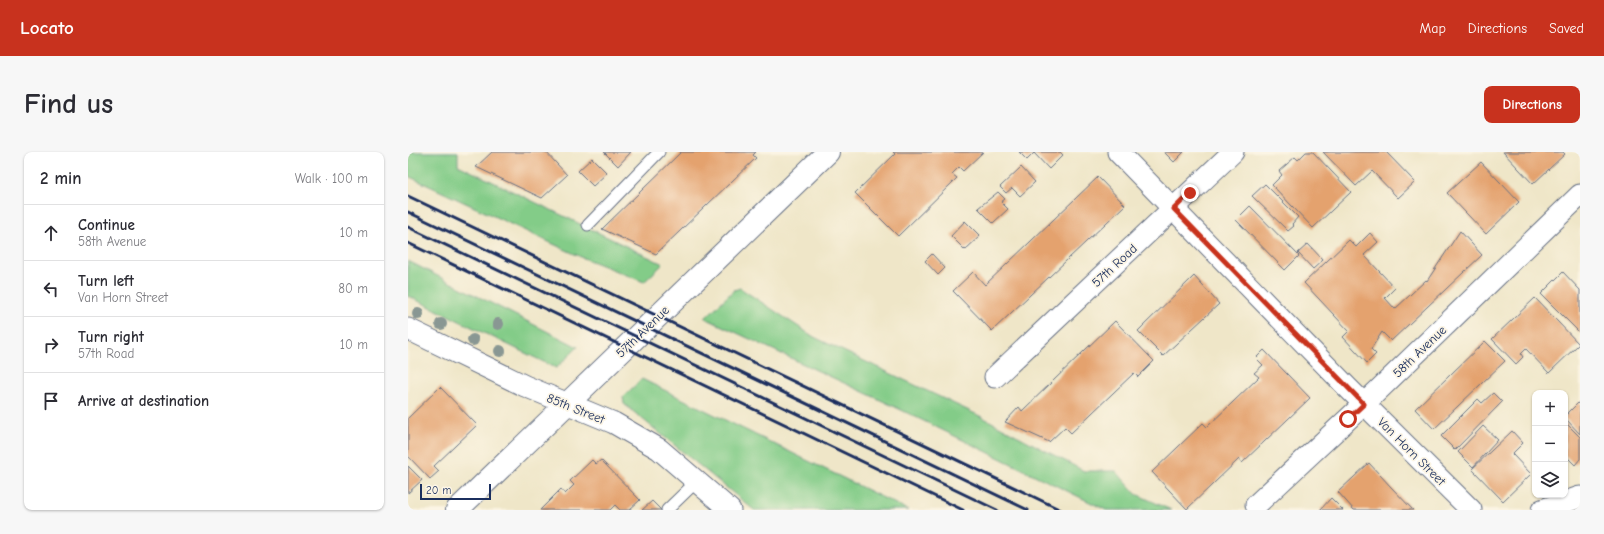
<!DOCTYPE html>
<html lang="en">
<head>
<meta charset="utf-8">
<style>
	body { margin:0; font-family:"Comic Neue",sans-serif; background:#f7f7f7; color:#2b2b33 }
	.controls { position:absolute; right:12px; bottom:12px; display:grid; overflow:hidden; border-radius:8px; box-shadow:0 1px 3px #0004 }
	.controls button { width:36px; height:36px; display:grid; place-items:center; padding:0; border:0; border-bottom:1px solid #e1e1e2; background:#fff; color:#2b2b33; font:20px sans-serif }
	.scale { position:absolute; left:12px; bottom:10px; width:71px; box-sizing:border-box; padding-left:4px; border:2px solid #1b2f5e; border-top:0; font-size:11px; line-height:14px; white-space:nowrap; color:#1b2f5e; -webkit-text-stroke:3px #fcf5e5; paint-order:stroke }
	.stop { position:absolute; width:12px; height:12px; margin:-9px; border:3px solid #c8321e; border-radius:50%; background:#fff }
	.stop.end { background:#c8321e; border-color:#fff; box-shadow:0 1px 4px #0008 }
	.list { margin:0; padding:0; list-style:none }
	h2 { display:flex; justify-content:space-between; align-items:center; height:52px; margin:0; padding:0 16px; font-size:17px }
	h2 small { font-size:13px; font-weight:400; color:#7c7c81 }
	.list li { display:grid; grid-template-columns:26px 1fr auto; gap:12px; align-items:center; box-sizing:border-box; height:56px; padding:0 16px; border-top:1px solid #e1e1e2 }
	.list b { display:block; font-size:15px; white-space:nowrap }
	.list p { margin:0; font-size:13px; white-space:nowrap; color:#7c7c81 }
	.list em { font-size:13px; font-style:normal; color:#7c7c81 }
	.icon { flex:none; width:22px; height:22px; fill:none; stroke:currentColor; stroke-width:2; stroke-linecap:round; stroke-linejoin:round }
	.map { position:relative; flex:none; width:1172px; height:358px; overflow:hidden; border-radius:8px }
	header { display:flex; align-items:center; gap:24px; box-sizing:border-box; height:56px; padding:0 20px; background:#c8321e; color:#fff }
	header strong { font-size:19px }
	nav { display:flex; gap:22px; margin-inline-start:auto; font-size:14px }
	.intro { display:flex; align-items:center; justify-content:space-between; box-sizing:border-box; height:96px; padding:0 24px }
	h1 { margin:0; font-size:28px }
	.button { padding:10px 18px; border-radius:8px; background:#c8321e; color:#fff; font-size:14px; font-weight:700 }
	main { display:flex; gap:24px; padding:0 24px }
	aside { flex:1; background:#fff; border-radius:8px; box-shadow:0 1px 3px #0004 }
	.map>svg:first-child { display:block }
	.green { fill:#83cc88; stroke:#4f7e73 }
	.building { fill:#e4a26e }
	.lines { fill:none; stroke-linecap:round; stroke-linejoin:round }
	.service-casing { stroke:#656f83; stroke-width:13 }
	.minor-casing { stroke:#656f83; stroke-width:23 }
	.tertiary-casing { stroke:#656f83; stroke-width:24 }
	.service { stroke:#fff; stroke-width:11 }
	.minor { stroke:#fff; stroke-width:21 }
	.tertiary { stroke:#fff; stroke-width:22 }
	.rail { stroke:#1b2f5e; stroke-width:3 }
	.tree { fill:#899793 }
	.route { stroke:#c8321e; stroke-width:5 }
	.labels { text-anchor:middle; stroke-width:3.5; stroke-linejoin:round; paint-order:stroke }
	.street-label { font-size:13px; fill:#1b2f5e; stroke:#fcf5e5 }
</style>
</head>
<body>
<header>
<strong>Locato</strong>
<nav><a>Map</a><a>Directions</a><a>Saved</a></nav>
</header>
<div class="intro"><h1>Find us</h1><a class="button">Directions</a></div>
<main>
<aside>
<h2>2 min<small>Walk · 100 m</small></h2>
<ul class="list">
<li><svg class="icon" aria-label="ahead" viewBox="0 0 24 24"><path d="M12 20V5M6 11l6-6 6 6"/></svg><div><b>Continue</b><p>58th Avenue</p></div><em>10 m</em></li>
<li><svg class="icon" aria-label="left" viewBox="0 0 24 24"><path d="M17 20v-9H6M10 6l-5 5 5 5"/></svg><div><b>Turn left</b><p>Van Horn Street</p></div><em>80 m</em></li>
<li><svg class="icon" aria-label="right" viewBox="0 0 24 24"><path d="M7 20v-9h11M14 6l5 5-5 5"/></svg><div><b>Turn right</b><p>57th Road</p></div><em>10 m</em></li>
<li><svg class="icon" aria-label="arrive" viewBox="0 0 24 24"><path d="M6 21V4h12l-3 4 3 4H6"/></svg><div><b>Arrive at destination</b></div></li>
</ul>
</aside>
<div class="map">
<svg width="1172" height="358" viewBox="0 0 1172 358">
	<rect width="100%" height="100%" fill="#fcf5e5"/>
	<filter id="ink" filterUnits="userSpaceOnUse"><feTurbulence type="fractalNoise" baseFrequency=".025" numOctaves="2"/><feDisplacementMap in="SourceGraphic" scale="8" xChannelSelector="R" yChannelSelector="G"/><feConvolveMatrix kernelMatrix="1 2 1 2 8 2 1 2 1" color-interpolation-filters="sRGB"/></filter>
	<filter id="wash" filterUnits="userSpaceOnUse"><feTurbulence type="fractalNoise" baseFrequency=".012" numOctaves="4" result="noise"/><feDisplacementMap in="SourceGraphic" scale="16" xChannelSelector="R" yChannelSelector="G"/><feGaussianBlur stdDeviation="0.9" result="paint"/><feColorMatrix in="noise" values="0 0 0 0 0 0 0 0 0 0 0 0 0 0 0 0 0 1.4 0 .05"/><feComposite in="paint" operator="in"/></filter>
	<g filter="url(#wash)">
		<rect width="100%" height="100%" fill="#efe6c8"/>
		<g class="green">
			<polygon points="0,0 50,0 50,13 255,112 236,130 173,105 0,24"/>
			<polygon points="0,109 6,112 170,195 148,216 0,144"/>
			<polygon points="332,136 406,185 576,266 676,319 708,319 728,342 763,358 698,358 483,253 297,166 326,138"/>
			<polygon points="234,227 500,358 346,358 216,252 215,245"/>
		</g>
		<g id="blocks">
			<g class="building">
				<polygon points="84,0 138,0 159,23 134,46 68,15"/>
				<polygon points="196,0 223,0 210,14"/>
				<polygon points="273,0 348,0 345,3 348,6 248,102 194,77"/>
				<polygon points="485,0 575,0 555,19 551,15 544,22 549,26 490,84 447,41 487,2"/>
				<polygon points="611,0 652,0 655,3 641,17 626,1 619,8"/>
				<polygon points="756,0 776,0 766,10"/>
				<polygon points="898,0 905,0 943,40 905,76 864,33 874,23 871,19 887,5 890,8"/>
				<polygon points="915,0 978,0 1007,30 990,46 964,19 948,34"/>
				<polygon points="1095,0 1155,0 1157,2 1125,32"/>
				<polygon points="184,6 199,21 185,34 170,19"/>
				<polygon points="1073,10 1111,50 1078,82 1039,41"/>
				<polygon points="613,15 627,30 612,44 604,36 598,41 592,35"/>
				<polygon points="690,25 717,53 584,179 545,139 565,120 577,133"/>
				<polygon points="857,32 890,65 884,72 886,74 880,79 844,44"/>
				<polygon points="590,40 597,47 593,50 600,57 585,71 570,56"/>
				<polygon points="842,54 891,104 877,118 828,68"/>
				<polygon points="557,69 572,84 557,98 543,84"/>
				<polygon points="1052,79 1074,103 983,189 974,180 963,197 968,202 959,211 935,185 941,179 896,131 941,88 948,95 962,81 970,90 956,103 987,136 977,146 987,157 1018,128 1019,129"/>
				<polygon points="900,92 915,108 905,117 890,101"/>
				<polygon points="524,102 537,116 530,123 517,109"/>
				<polygon points="1155,120 1172,138 1172,181 1133,142"/>
				<polygon points="786,124 811,152 755,204 730,179"/>
				<polygon points="1127,146 1171,192 1141,221 1118,197 1113,202 1115,205 1108,212 1084,187"/>
				<polygon points="707,169 746,209 730,225 726,221 663,281 657,275 641,290 597,270 611,255 614,259"/>
				<polygon points="1077,189 1097,209 1026,277 1007,257"/>
				<polygon points="856,198 902,246 834,311 831,307 779,357 744,320 795,271 799,275 851,225 846,221 855,213 848,206"/>
				<polygon points="32,235 69,273 26,314 31,319 22,327 0,304 0,266"/>
				<polygon points="1085,241 1094,250 1047,298 1033,284 1070,247 1074,251"/>
				<polygon points="1172,249 1172,282 1157,266 1157,264"/>
				<polygon points="1157,270 1172,285 1172,307 1167,313 1157,303"/>
				<polygon points="1075,274 1090,288 1065,315 1050,300"/>
				<polygon points="1104,279 1115,291 1104,302 1123,322 1095,349 1064,317"/>
				<polygon points="184,308 188,312 193,308 232,348 221,358 212,358 207,353 202,358 132,358 153,337 157,342 166,333 162,329"/>
				<polygon points="961,311 983,335 1005,358 946,358 930,340"/>
				<polygon points="0,314 14,328 0,341"/>
				<polygon points="923,346 935,358 912,358"/>
				<polygon points="244,349 253,358 234,358"/>
			</g>
		</g>
	</g>
	<g filter="url(#ink)">
		<use href="#blocks" fill-opacity="0" stroke="#656f83" stroke-width="1"/>
		<g class="lines">
			<g class="service-casing">
				<g id="service">
					<polyline points="180,73 251,0"/>
					<polyline points="259,358 290,328"/>
				</g>
			</g>
			<g class="minor-casing">
				<g id="minor">
					<polyline points="710,0 939,235 1063,358"/>
					<polyline points="0,177 117,234 206,271 251,297 322,358"/>
					<polyline points="587,225 825,0"/>
					<polyline points="848,353 956,252 1172,43"/>
					<polyline points="1134,358 1172,345"/>
				</g>
			</g>
			<g class="tertiary-casing">
				<polyline id="tertiary" points="49,358 420,0"/>
			</g>
			<use href="#service" class="service"/>
			<use href="#minor" class="minor"/>
			<use href="#tertiary" class="tertiary"/>
			<g class="rail">
				<polyline points="0,44 653,358"/>
				<polyline points="0,60 620,358"/>
				<polyline points="0,75 589,358"/>
				<polyline points="0,91 555,358"/>
			</g>
		</g>
		<g class="tree">
			<circle cx="10" cy="162" r="6"/>
			<circle cx="33" cy="172" r="6"/>
			<circle cx="90" cy="172" r="6"/>
			<circle cx="65" cy="188" r="6"/>
			<circle cx="92" cy="199" r="6"/>
		</g>
	</g>
	<g class="lines" filter="url(#ink)">
		<polyline class="route" points="782,41 766,57 956,252 940,267"/>
	</g>
	<g class="labels">
		<g class="street-label">
			<text transform="translate(706 113) rotate(-43)" y="5">57th Road</text>
			<text transform="translate(234 179) rotate(-44)" y="5">57th Avenue</text>
			<text transform="translate(1011 199) rotate(-44)" y="5">58th Avenue</text>
			<text transform="translate(168 256) rotate(22)" y="5">85th Street</text>
			<text transform="translate(1004 299) rotate(45)" y="5">Van Horn Street</text>
		</g>
	</g>
</svg>
<div class="controls">
<button>+</button>
<button>−</button>
<button><svg class="icon" aria-label="layers" viewBox="0 0 24 24"><path d="M12 4l9 5-9 5-9-5zM3 14l9 5 9-5"/></svg></button>
</div>
<div class="scale">20 m</div>
<div class="stop" style="left:940px;top:267px"></div>
<div class="stop end" style="left:782px;top:41px"></div>
</div>
</main>
</body>
</html>
